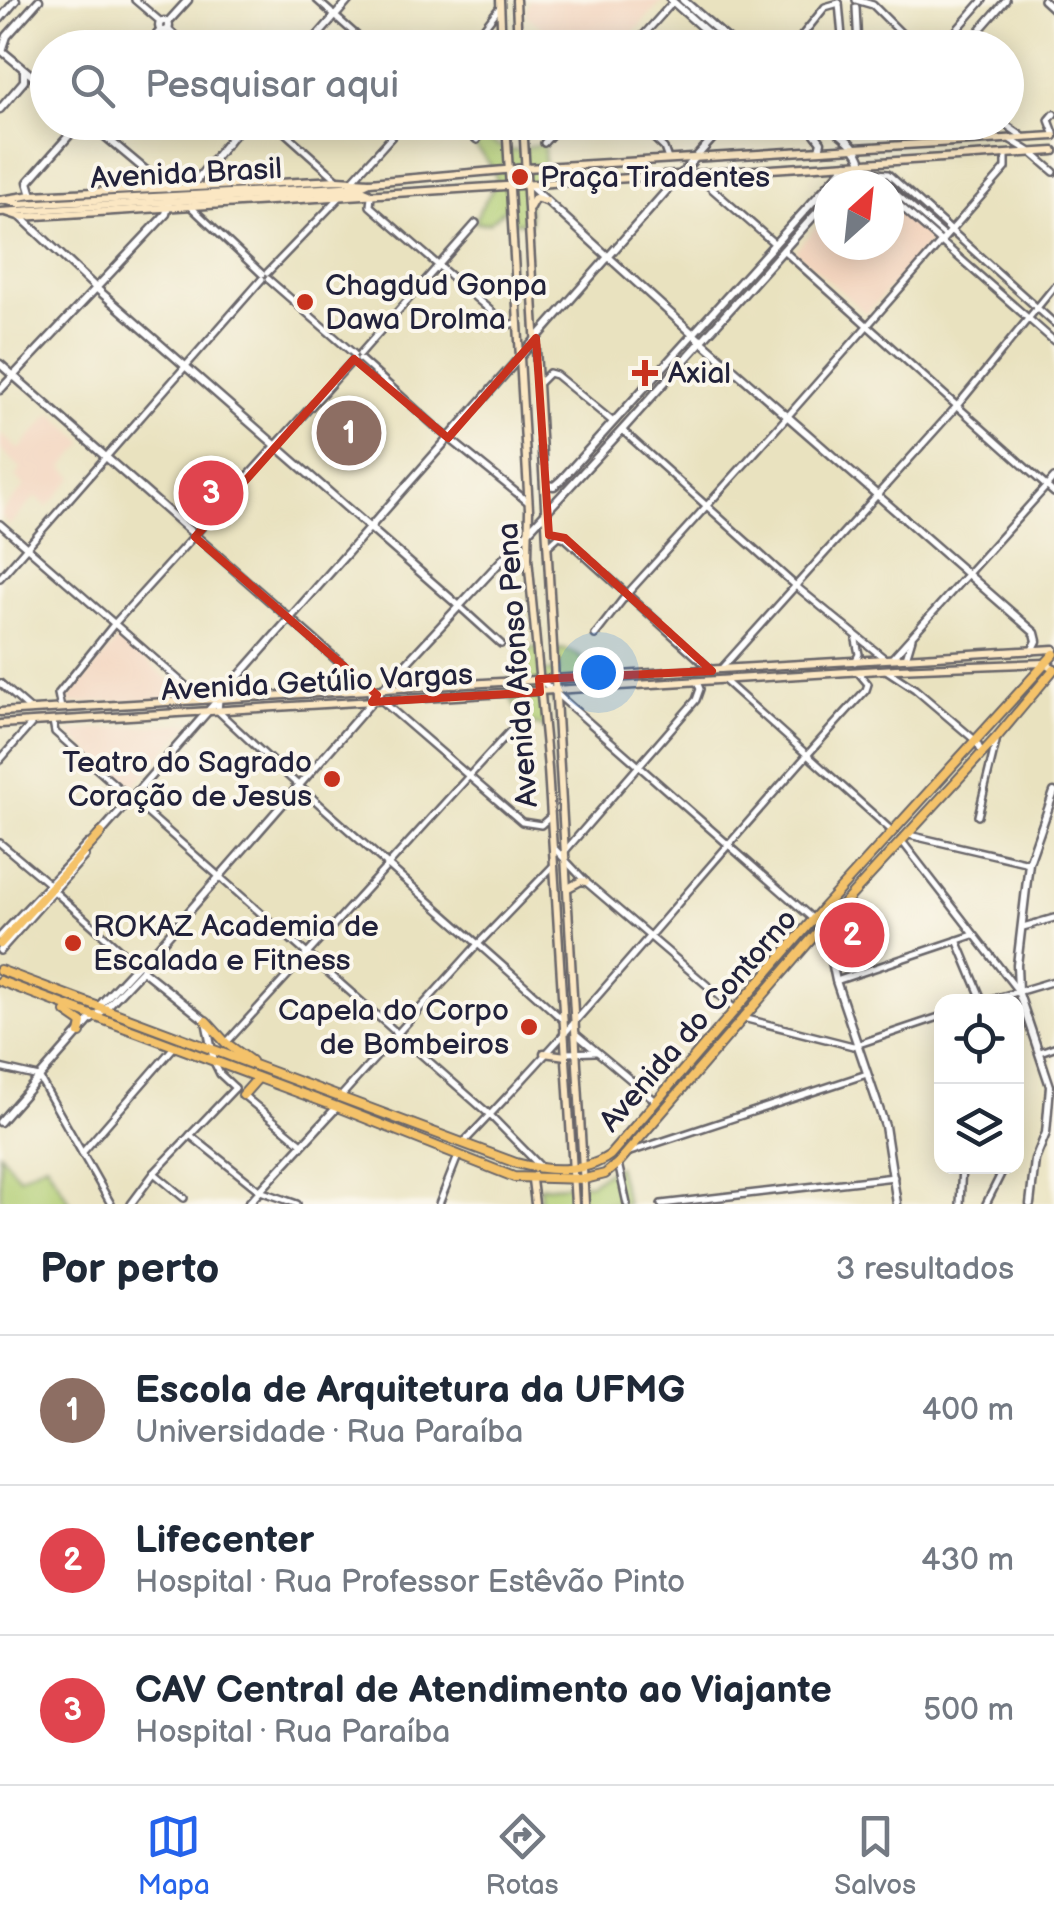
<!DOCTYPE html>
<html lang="pt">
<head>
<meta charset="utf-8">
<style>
	body { margin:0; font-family:"Balsamiq Sans",sans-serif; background:#f2f2f3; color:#1f2937 }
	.controls { position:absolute; right:30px; bottom:30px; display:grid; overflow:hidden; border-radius:20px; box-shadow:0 5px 25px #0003 }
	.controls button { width:90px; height:90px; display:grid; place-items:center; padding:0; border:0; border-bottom:2px solid #e0e1e3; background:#fff; color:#1f2937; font:50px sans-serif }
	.compass { position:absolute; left:814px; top:170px; width:90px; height:90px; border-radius:50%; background:#fff; box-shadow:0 5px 25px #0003; rotate:27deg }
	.you { position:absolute; left:598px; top:672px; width:35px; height:35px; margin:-25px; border:8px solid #fff; border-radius:50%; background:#1a73e8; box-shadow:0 0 0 15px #1a73e833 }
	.badge { display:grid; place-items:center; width:65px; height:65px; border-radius:50%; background:#2563eb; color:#fff; font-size:32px; font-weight:700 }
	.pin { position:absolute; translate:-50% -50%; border:5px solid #fff; box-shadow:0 2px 10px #0006 }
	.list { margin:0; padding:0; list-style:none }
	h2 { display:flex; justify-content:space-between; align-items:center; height:130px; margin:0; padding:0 40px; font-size:42px }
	h2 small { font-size:32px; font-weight:400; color:#747a83 }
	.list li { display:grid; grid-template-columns:65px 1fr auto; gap:30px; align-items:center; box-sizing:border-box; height:150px; padding:0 40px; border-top:2px solid #e0e1e3 }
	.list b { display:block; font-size:38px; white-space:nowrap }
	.list p { margin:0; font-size:32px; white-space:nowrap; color:#747a83 }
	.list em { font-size:32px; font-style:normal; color:#747a83 }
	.icon { flex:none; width:55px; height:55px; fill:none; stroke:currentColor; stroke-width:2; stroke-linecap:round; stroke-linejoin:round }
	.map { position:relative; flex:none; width:1054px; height:1204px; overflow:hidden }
	.search { position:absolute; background:#fff; box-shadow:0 5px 25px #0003; left:30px; right:30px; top:30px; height:110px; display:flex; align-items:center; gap:25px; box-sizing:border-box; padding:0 35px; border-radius:55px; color:#747a83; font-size:38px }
	.sheet { height:580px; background:#fff }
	nav { display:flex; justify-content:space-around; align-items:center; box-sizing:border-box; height:140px; border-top:2px solid #e0e1e3; background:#fff; font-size:28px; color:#747a83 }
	nav a { display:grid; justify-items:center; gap:5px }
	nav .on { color:#2563eb }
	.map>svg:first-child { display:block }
	.built { fill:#f3d4be }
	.green { fill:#b1cd73; stroke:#6a7857; stroke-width:2.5 }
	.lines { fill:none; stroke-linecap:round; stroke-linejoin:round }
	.pedestrian-casing { stroke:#686569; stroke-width:9 }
	.minor-casing { stroke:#686569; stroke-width:10 }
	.tertiary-casing { stroke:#686569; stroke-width:11 }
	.secondary-casing { stroke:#686569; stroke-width:11 }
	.primary-casing { stroke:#686569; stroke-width:12 }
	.pedestrian { stroke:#fff; stroke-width:4 }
	.minor { stroke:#fff; stroke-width:5 }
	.tertiary { stroke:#fff; stroke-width:6 }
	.secondary { stroke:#fbe7c3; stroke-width:6 }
	.primary { stroke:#f4c26a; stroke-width:8 }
	.marked { fill:none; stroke:#c8321e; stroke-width:8; stroke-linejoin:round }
	.poi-dot { fill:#c8321e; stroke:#fbf7ec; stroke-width:4 }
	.labels { text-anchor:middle; stroke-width:8; stroke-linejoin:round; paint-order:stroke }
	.street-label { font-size:30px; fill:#22223b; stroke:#fbf7ec }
	.poi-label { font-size:30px; fill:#22223b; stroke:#fbf7ec; text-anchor:start }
</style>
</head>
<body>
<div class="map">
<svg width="1054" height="1204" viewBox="0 0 1054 1204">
	<rect width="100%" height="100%" fill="#fbf7ec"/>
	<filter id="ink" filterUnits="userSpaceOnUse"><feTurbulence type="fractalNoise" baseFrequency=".01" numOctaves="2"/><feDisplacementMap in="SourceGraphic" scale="20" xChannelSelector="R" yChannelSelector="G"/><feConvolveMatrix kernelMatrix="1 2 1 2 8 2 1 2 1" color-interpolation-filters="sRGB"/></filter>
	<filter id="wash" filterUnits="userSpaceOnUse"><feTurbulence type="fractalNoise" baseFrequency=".0048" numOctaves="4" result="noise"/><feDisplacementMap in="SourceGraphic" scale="40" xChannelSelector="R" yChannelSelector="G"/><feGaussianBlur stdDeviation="2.25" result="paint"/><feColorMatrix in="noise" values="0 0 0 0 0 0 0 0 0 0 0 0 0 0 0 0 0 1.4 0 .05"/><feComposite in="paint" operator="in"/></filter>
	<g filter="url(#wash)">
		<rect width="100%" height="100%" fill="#e9e2bf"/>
		<g class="built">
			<polygon points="529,0 663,0 620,47 564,47 526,14"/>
			<polygon points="889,202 932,240 866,314 795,251 829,213 829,245 889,245"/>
			<polygon points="52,413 85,443 63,467 74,477 47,507 36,496 9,526 0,514 25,486 15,477 22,469 0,449 0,433 19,450"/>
			<polygon points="120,637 189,698 64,704"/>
			<polygon points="191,723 131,790 66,731"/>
		</g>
		<g class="green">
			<path d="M482,136C516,157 509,151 544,143L545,182L528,183L530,222L513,223L510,205L489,223H476C476,204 502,189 494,171C490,162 480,153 474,145Z"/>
			<path d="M540,646L541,672L559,671L558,649C576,649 589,661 590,679L566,681L568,699H544L546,728L523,721L511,699L518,698L516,685H510C509,665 520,650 540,646Z"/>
			<polygon points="0,1153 19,1177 46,1163 71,1204 4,1204 0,1198"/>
			<polygon points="617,1166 627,1204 540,1204 540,1187 590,1183"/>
		</g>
	</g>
	<g filter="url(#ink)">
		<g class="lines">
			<g class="pedestrian-casing">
				<polyline id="pedestrian" points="889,187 945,236"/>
			</g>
			<g class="minor-casing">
				<g id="minor">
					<polyline points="135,0 161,22"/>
					<polyline points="317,0 371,48"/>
					<polyline points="856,0 873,5 916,48"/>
					<polyline points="1043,0 1054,10"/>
					<polyline points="839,3 843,48"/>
					<polyline points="856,7 858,48"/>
					<polyline points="168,29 189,48"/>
					<polyline points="518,32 538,33 554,48"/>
					<polyline points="468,48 500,7"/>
					<polyline points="632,48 673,2"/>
					<polyline points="792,48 825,7 839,3"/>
					<polyline points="941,48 983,0"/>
					<polyline points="964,48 1006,0"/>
					<polyline points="1054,114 1049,120 1054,133"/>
					<polyline points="273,122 338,180"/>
					<polyline points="455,122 477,140"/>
					<polyline points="637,122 664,148 668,159"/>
					<polyline points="883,122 888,126 894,122"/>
					<polyline points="1002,122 1022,136"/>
					<polyline points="1011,140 1032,153 1054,172"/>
					<polyline points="544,143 563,122"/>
					<polyline points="695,174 775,244"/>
					<polyline points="350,183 405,122"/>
					<polyline points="877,185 877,173 888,174 1054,323"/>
					<polyline points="371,196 370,206 507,325 517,323"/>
					<polyline points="889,196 1054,341"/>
					<polyline points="190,206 262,274"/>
					<polyline points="783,250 1054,493"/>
					<polyline points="267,273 341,196"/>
					<polyline points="268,279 354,354"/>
					<polyline points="360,354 476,223"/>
					<polyline points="360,359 439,430 528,502"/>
					<polyline points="539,383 549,373 556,375 612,421"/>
					<polyline points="622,430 797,587 884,658"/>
					<polyline points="0,524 194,693 192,700"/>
					<polyline points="549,545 559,536 565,538 710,669"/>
					<polyline points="0,578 262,279"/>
					<polyline points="459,606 501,644"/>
					<polyline points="595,635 627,594 787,417 1006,168 1006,154"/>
					<polyline points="892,658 1054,478"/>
					<polyline points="906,658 912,638"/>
					<polyline points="855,662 859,654 856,640"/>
					<polyline points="721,669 957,406 1054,287"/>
					<polyline points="886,670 915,689 976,741 981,751"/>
					<polyline points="542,681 814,920"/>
					<polyline points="725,681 892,831"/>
					<polyline points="0,683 31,710"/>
					<path d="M219,700L218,711C330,818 449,916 563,1020"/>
					<polyline points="382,701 522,822 541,825 550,817"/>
					<polyline points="61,708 58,694 115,623 354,359"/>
					<polyline points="53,721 55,732 490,1115 539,1165"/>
					<polyline points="0,760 33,722"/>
					<polyline points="978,816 996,742"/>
					<polyline points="909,835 1029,863"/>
					<polyline points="901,840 1018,991"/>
					<polyline points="0,843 49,884"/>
					<polyline points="554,848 586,882 736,1010"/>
					<polyline points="565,851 696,700 700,689 697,682"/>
					<polyline points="55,892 137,965"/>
					<polyline points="1023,927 1054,918"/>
					<polyline points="957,940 983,1002"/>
					<polyline points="0,951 85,856"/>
					<polyline points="836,981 973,935"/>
					<polyline points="984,1002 1054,981"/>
					<polyline points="743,1018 853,1046 942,1016"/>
					<polyline points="576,1034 657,1102"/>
					<polyline points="227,1042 521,719"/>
					<polyline points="1040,1052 1054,1047"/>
					<polyline points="566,1053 595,1052"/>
					<polyline points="214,1062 220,1074 235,1088"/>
					<polyline points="0,1068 39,1077 111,1204"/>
					<polyline points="243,1095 302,1144"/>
					<polyline points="342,1095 479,943 554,865"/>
					<polyline points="1016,1104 1016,1108"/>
					<polyline points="190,1135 260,1191 297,1204"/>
					<path d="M464,1142C604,997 729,838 866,690L868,684L858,672"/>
					<polyline points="630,1152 867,1074"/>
					<polyline points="82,1153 174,1047"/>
					<polyline points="618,1163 627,1204"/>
					<polyline points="154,1173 184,1198"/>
					<polyline points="131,1204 154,1173 235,1088"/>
					<polyline points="439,1204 458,1156"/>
					<polyline points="661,1204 894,1177"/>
					<polyline points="960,1204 962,1166"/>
					<polyline points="986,1204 1005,1166"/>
				</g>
			</g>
			<g class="tertiary-casing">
				<g id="tertiary">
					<polyline points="671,0 725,48"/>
					<polyline points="683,0 738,48"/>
					<polyline points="0,19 16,0"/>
					<circle cx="164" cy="26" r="5"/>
					<polyline points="168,22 188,0"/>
					<polyline points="145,48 161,30"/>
					<polyline points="307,48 349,0"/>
					<polyline points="1,50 48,89"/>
					<polyline points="2,51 7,36 39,0"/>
					<polyline points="0,109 24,81 24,70"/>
					<polyline points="88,122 168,189"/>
					<polyline points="806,122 821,142 819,150"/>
					<path d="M825,122C839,134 858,145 862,163L841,185"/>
					<polyline points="527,183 692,333 1035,633 1037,641 1032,651"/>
					<polyline points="191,187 244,122"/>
					<polyline points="32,195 28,182 81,122"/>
					<polyline points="21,217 96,288 459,606"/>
					<polyline points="0,364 370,689 372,702"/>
					<polyline points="0,390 166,214 169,203"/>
					<polyline points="545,485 554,486 561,480 847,164"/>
					<polyline points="98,836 727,122"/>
					<polyline points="814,920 827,937 836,981 885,1126 897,1204"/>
					<polyline points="0,937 88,844"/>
					<polyline points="142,970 206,1021 214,1061"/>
					<polyline points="98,1007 137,965 144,962"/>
					<polyline points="0,1122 89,1021 105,1009 142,970 145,962 389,682 622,430 829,199"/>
					<polyline points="248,1204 337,1107"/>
					<polyline points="1030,1204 1035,1160 1046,1133 1050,1086 1018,991 1017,965 1029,863 1054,792"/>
				</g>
			</g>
			<g class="secondary-casing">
				<g id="secondary">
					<polyline points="500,0 502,48"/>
					<polyline points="516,0 518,48"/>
					<polyline points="506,122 529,509 528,558 548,769 575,1204"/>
					<polyline points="523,122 585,1204"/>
					<polyline points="0,200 32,195 338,180 369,182"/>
					<polyline points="4,200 20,204 361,186 370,182 526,168 1054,136"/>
					<polyline points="530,207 535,198 546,201"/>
					<polyline points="0,212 362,190 369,193"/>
					<polyline points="6,212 21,217 1054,151"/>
					<polyline points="510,550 521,551 527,557"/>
					<polyline points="0,712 1054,649"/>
					<polyline points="0,724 896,669 1045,663 1054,668"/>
					<polyline points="568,888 581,881 586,882"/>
					<polyline points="544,1053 566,1056"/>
					<polyline points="535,1204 532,1180 535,1176"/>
				</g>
			</g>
			<g class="primary-casing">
				<g id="primary">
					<polyline points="0,944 101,833"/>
					<path d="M0,970L516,1163C546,1171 584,1174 610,1155L823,908L1054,654"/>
					<polyline points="0,981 337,1107 514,1177 585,1179 605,1174 618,1163 815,935 997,737 1054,669"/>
					<polyline points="66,1012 82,1023 80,1033"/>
					<polyline points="206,1021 226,1043 251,1061"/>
					<polyline points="243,1095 258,1078"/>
				</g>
			</g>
			<use href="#pedestrian" class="pedestrian"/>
			<use href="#minor" class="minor"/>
			<use href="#tertiary" class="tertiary"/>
			<use href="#secondary" class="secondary"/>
			<use href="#primary" class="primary"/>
		</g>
	</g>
	<path class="marked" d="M536,338L549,535L565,538L712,671L539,679L540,692L372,702L377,695L195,537L354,359L448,438Z"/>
	<g class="poi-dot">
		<circle cx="520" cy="177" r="10"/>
		<circle cx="305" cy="302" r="10"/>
		<path d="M640 358h10v10h10v10h-10v10h-10v-10h-10v-10h10z"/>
		<circle cx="332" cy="779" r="10"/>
		<circle cx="73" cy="943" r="10"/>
		<circle cx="529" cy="1027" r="10"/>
	</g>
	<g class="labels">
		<g class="street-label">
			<text transform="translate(186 173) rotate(-3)" y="10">Avenida Brasil</text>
			<text transform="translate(517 665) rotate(-94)" y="10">Avenida Afonso Pena</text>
			<text transform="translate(317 682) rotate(-3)" y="10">Avenida Getúlio Vargas</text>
			<text transform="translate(698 1020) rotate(-49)" y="10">Avenida do Contorno</text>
		</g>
		<g class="poi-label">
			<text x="540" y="187">Praça Tiradentes</text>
			<text x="325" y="295">Chagdud Gonpa<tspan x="325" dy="34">Dawa Drolma</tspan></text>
			<text x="668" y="383">Axial</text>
			<text x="312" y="772" text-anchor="end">Teatro do Sagrado<tspan x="312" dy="34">Coração de Jesus</tspan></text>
			<text x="93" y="936">ROKAZ Academia de<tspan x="93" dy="34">Escalada e Fitness</tspan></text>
			<text x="509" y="1020" text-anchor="end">Capela do Corpo<tspan x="509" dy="34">de Bombeiros</tspan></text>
		</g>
	</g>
</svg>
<div class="controls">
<button><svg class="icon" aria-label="locate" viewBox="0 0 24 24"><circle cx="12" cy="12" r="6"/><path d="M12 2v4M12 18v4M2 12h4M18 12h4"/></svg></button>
<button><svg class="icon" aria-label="layers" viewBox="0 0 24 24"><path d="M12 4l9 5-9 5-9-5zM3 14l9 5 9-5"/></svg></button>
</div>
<svg class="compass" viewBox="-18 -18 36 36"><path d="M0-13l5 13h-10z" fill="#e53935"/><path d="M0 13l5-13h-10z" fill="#747a83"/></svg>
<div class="you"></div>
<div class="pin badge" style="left:349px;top:433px;background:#8d6e63">1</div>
<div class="pin badge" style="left:852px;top:935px;background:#e0444e">2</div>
<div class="pin badge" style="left:211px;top:493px;background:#e0444e">3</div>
<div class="search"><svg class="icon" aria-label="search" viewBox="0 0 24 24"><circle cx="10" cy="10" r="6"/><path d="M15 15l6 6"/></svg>Pesquisar aqui</div>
</div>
<section class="sheet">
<h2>Por perto<small>3 resultados</small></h2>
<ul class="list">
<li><span class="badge" style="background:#8d6e63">1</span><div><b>Escola de Arquitetura da UFMG</b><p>Universidade · Rua Paraíba</p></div><em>400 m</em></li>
<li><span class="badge" style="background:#e0444e">2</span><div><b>Lifecenter</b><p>Hospital · Rua Professor Estêvão Pinto</p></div><em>430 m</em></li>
<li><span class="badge" style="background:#e0444e">3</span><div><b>CAV Central de Atendimento ao Viajante</b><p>Hospital · Rua Paraíba</p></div><em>500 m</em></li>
</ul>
</section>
<nav>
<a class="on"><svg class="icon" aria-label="map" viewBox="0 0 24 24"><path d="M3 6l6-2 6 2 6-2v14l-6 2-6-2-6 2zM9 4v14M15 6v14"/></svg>Mapa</a>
<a><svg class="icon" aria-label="directions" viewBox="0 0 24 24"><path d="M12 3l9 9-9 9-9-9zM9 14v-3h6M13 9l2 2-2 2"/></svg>Rotas</a>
<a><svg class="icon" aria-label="saved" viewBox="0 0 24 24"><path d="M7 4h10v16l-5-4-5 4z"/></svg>Salvos</a>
</nav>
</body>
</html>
